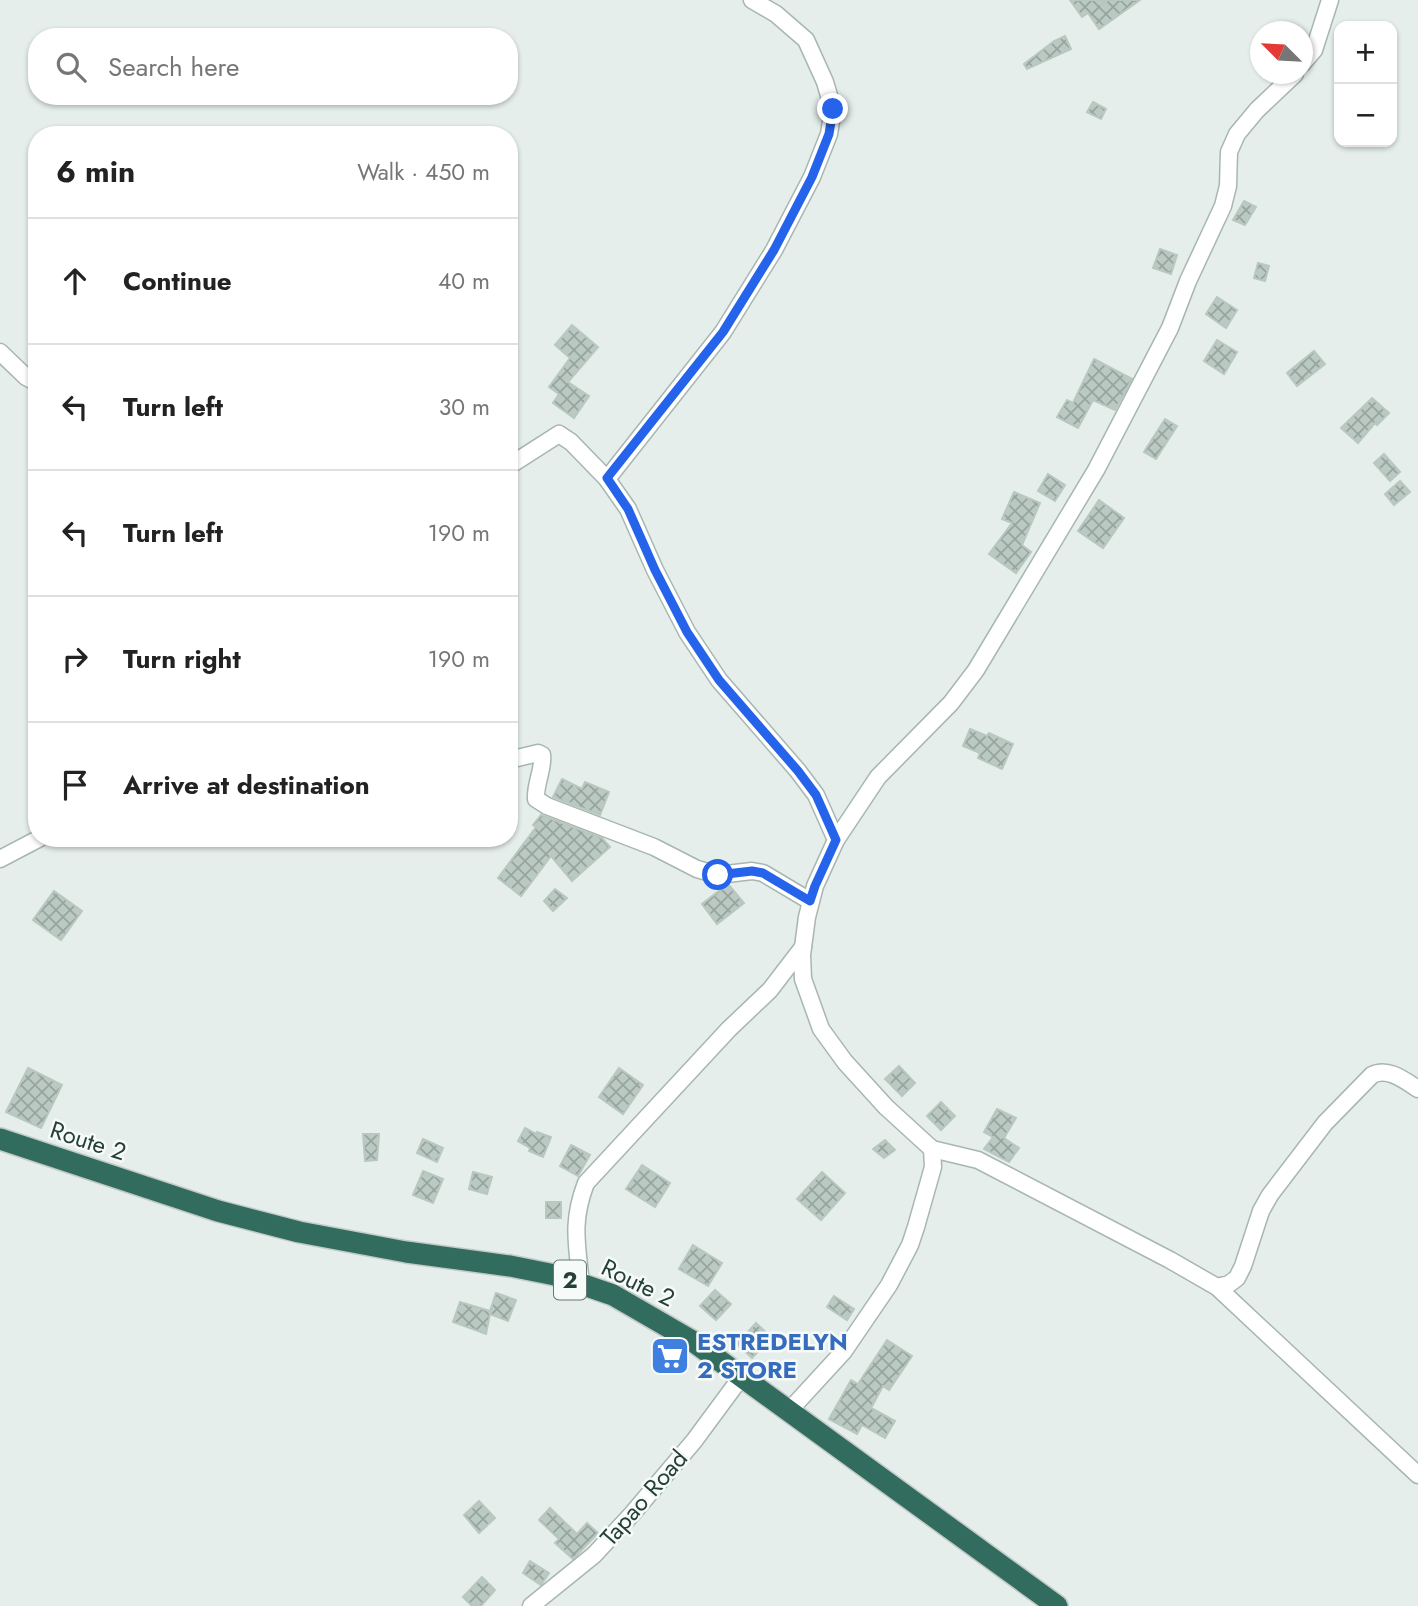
<!DOCTYPE html>
<html lang="en">
<head>
<meta charset="utf-8">
<style>
	body { margin:0; font-family:Jost,sans-serif; background:#f6f6f6; color:#222 }
	.controls { position:absolute; right:21px; top:21px; display:grid; overflow:hidden; border-radius:14px; box-shadow:0 2px 5px #0004 }
	.controls button { width:63px; height:63px; display:grid; place-items:center; padding:0; border:0; border-bottom:2px solid #e0e0e0; background:#fff; color:#222; font:35px sans-serif }
	.compass { position:absolute; left:1250px; top:21px; width:63px; height:63px; border-radius:50%; background:#fff; box-shadow:0 2px 5px #0004; rotate:294deg }
	.stop { position:absolute; width:21px; height:21px; margin:-16px; border:5px solid #2563eb; border-radius:50%; background:#fff }
	.stop.end { background:#2563eb; border-color:#fff; box-shadow:0 2px 7px #0008 }
	.list { margin:0; padding:0; list-style:none }
	h2 { display:flex; justify-content:space-between; align-items:center; height:91px; margin:0; padding:0 28px; font-size:30px }
	h2 small { font-size:23px; font-weight:400; color:#767676 }
	.list li { display:grid; grid-template-columns:46px 1fr auto; gap:21px; align-items:center; box-sizing:border-box; height:126px; padding:0 28px; border-top:2px solid #e0e0e0 }
	.list b { display:block; font-size:26px; white-space:nowrap }
	.list em { font-size:23px; font-style:normal; color:#767676 }
	.icon { flex:none; width:38px; height:38px; fill:none; stroke:currentColor; stroke-width:2; stroke-linecap:round; stroke-linejoin:round }
	.map { position:relative; flex:none; width:1418px; height:1606px; overflow:hidden }
	.search { position:absolute; background:#fff; box-shadow:0 2px 5px #0004; left:28px; top:28px; width:490px; height:77px; display:flex; align-items:center; gap:18px; box-sizing:border-box; padding:0 24px; border-radius:28px; color:#767676; font-size:26px }
	.panel { position:absolute; background:#fff; box-shadow:0 2px 5px #0004; left:28px; top:126px; width:490px; height:721px; border-radius:28px }
	.map>svg:first-child { display:block }
	.building { fill:url(#building-cross-hatch); stroke:#b8c8c1; stroke-width:2 }
	.lines { fill:none; stroke-linecap:round; stroke-linejoin:round }
	.minor-casing { stroke:#a8b6b1; stroke-width:19 }
	.highway-casing { stroke:#c2cac7; stroke-width:24 }
	.minor { stroke:#fff; stroke-width:16 }
	.highway { stroke:#316c5e; stroke-width:21 }
	.route { stroke:#2563eb; stroke-width:9 }
	.labels { text-anchor:middle; stroke-width:5; stroke-linejoin:round; paint-order:stroke }
	.shield { fill:#f6faf8; stroke:#647872; stroke-width:2 }
	.shield-label { font-size:23px; font-weight:bold; fill:#254038 }
	.street-label { font-size:24px; fill:#254038; stroke:#f6faf8 }
	.shop-label { font-size:24px; font-weight:bold; fill:#366cbe; stroke:#f6faf8; text-anchor:start }
</style>
</head>
<body>
<div class="map">
<svg width="1418" height="1606" viewBox="0 0 1418 1606">
	<defs>
		<pattern id="building-cross-hatch" width="8" height="8" patternUnits="userSpaceOnUse" patternTransform="scale(1.75)"><rect width="8" height="8" fill="#bbc9c3"/><path d="M0 0l8 8M0 8l8-8" fill="none" stroke="#98a59f"/></pattern>
	</defs>
	<rect width="100%" height="100%" fill="#e5eeea"/>
	<g class="building">
		<polygon points="1070,0 1106,0 1100,6 1108,0 1140,0 1099,29 1088,13 1082,17"/>
		<polygon points="1065,36 1071,49 1027,69 1024,64 1054,41"/>
		<polygon points="1093,102 1106,109 1101,119 1087,112"/>
		<polygon points="1244,201 1256,207 1245,225 1233,220"/>
		<polygon points="1160,249 1177,255 1171,274 1153,268"/>
		<polygon points="1258,263 1269,266 1265,281 1254,278"/>
		<polygon points="1217,297 1237,310 1226,328 1206,314"/>
		<polygon points="572,325 598,347 568,382 589,396 574,418 553,403 559,394 549,387 570,358 555,345"/>
		<polygon points="1217,340 1237,352 1224,374 1204,361"/>
		<polygon points="1314,351 1325,364 1297,386 1287,373"/>
		<polygon points="1094,359 1132,379 1115,410 1093,400 1078,428 1057,417 1067,400 1073,403"/>
		<polygon points="1372,398 1389,413 1377,425 1375,423 1358,443 1341,428"/>
		<polygon points="1165,419 1177,426 1156,459 1144,452"/>
		<polygon points="1384,454 1400,472 1390,481 1374,463"/>
		<polygon points="1048,474 1065,485 1055,501 1038,491"/>
		<polygon points="1400,481 1410,492 1394,505 1385,494"/>
		<polygon points="1014,492 1040,503 1022,545 1031,552 1016,573 989,554 1012,523 1002,519"/>
		<polygon points="1099,500 1124,518 1103,548 1078,531"/>
		<polygon points="970,729 987,736 989,733 1013,744 1002,769 978,758 980,753 963,746"/>
		<polygon points="562,779 582,789 585,782 609,792 600,815 553,797"/>
		<polygon points="541,815 602,838 610,847 572,881 551,856 521,896 498,878 536,827 533,825"/>
		<polygon points="728,884 744,903 717,924 702,904"/>
		<polygon points="555,889 567,898 553,911 544,901"/>
		<polygon points="54,891 82,911 61,940 33,920"/>
		<polygon points="899,1066 915,1083 902,1096 885,1079"/>
		<polygon points="28,1068 62,1085 41,1128 6,1112"/>
		<polygon points="619,1068 643,1085 623,1114 599,1097"/>
		<polygon points="941,1102 955,1116 941,1130 927,1116"/>
		<polygon points="997,1109 1016,1118 1004,1138 1019,1148 1009,1162 984,1149 993,1137 984,1132"/>
		<polygon points="525,1128 536,1134 537,1132 551,1137 543,1157 529,1151 530,1148 518,1141"/>
		<polygon points="363,1134 379,1134 377,1160 365,1161"/>
		<polygon points="423,1139 443,1148 437,1162 417,1153"/>
		<polygon points="885,1140 895,1150 884,1158 873,1149"/>
		<polygon points="571,1145 590,1155 578,1176 560,1166"/>
		<polygon points="642,1165 670,1183 655,1207 626,1189"/>
		<polygon points="423,1171 443,1179 433,1203 413,1195"/>
		<polygon points="473,1172 492,1177 487,1194 469,1189"/>
		<polygon points="822,1172 845,1193 821,1220 797,1199"/>
		<rect x="546" y="1202" width="15" height="16"/>
		<polygon points="693,1245 722,1263 708,1286 679,1269"/>
		<polygon points="715,1290 731,1304 716,1320 700,1306"/>
		<polygon points="496,1293 516,1300 508,1321 490,1314 486,1334 453,1322 460,1302 490,1311"/>
		<polygon points="834,1296 854,1309 847,1320 827,1307"/>
		<polygon points="756,1323 771,1337 752,1358 737,1344"/>
		<polygon points="887,1340 912,1356 889,1390 883,1386 871,1408 895,1421 885,1438 862,1425 857,1434 829,1419 851,1380 858,1384"/>
		<polygon points="479,1501 495,1518 479,1533 464,1515"/>
		<polygon points="550,1508 577,1534 587,1523 598,1533 573,1559 555,1543 559,1539 539,1520"/>
		<polygon points="530,1561 549,1573 541,1585 523,1573"/>
		<polygon points="482,1577 495,1590 481,1606 472,1606 463,1597"/>
	</g>
	<g class="lines">
		<g class="minor-casing">
			<g id="minor">
				<polyline points="1302,64 1314,50 1330,0"/>
				<polyline points="0,352 26,377 37,383"/>
				<polyline points="509,466 559,434 571,442 607,479 628,509 655,570 687,632 719,680 798,771 816,795 836,840"/>
				<polyline points="607,479 723,332 774,250 812,177 829,134 833,109 825,82 806,40 776,14 752,0"/>
				<path d="M509,760L538,753L542,755C544,769 535,783 536,799L547,806L654,847L697,869L718,875L752,871L763,873L810,901"/>
				<polyline points="0,859 40,838"/>
				<polyline points="932,1149 978,1160 1170,1260 1217,1287 1418,1475"/>
				<path d="M581,1284C577,1244 571,1222 586,1183L729,1029L770,990L803,947"/>
				<path d="M1217,1287L1229,1284L1237,1278L1243,1266L1261,1211L1270,1195L1325,1123L1372,1075C1388,1067 1404,1080 1418,1089"/>
				<polyline points="788,1412 844,1351 889,1285 910,1245 916,1227 933,1167 932,1149 886,1107 845,1062 821,1029 803,979 802,955 807,917 815,886 836,840 878,777 951,703 976,670 1096,470 1170,328 1188,281 1223,206 1228,186 1229,152 1237,134 1257,110 1295,74"/>
				<polyline points="531,1606 594,1555 632,1514 694,1441 742,1376"/>
			</g>
		</g>
		<g class="highway-casing">
			<polyline id="highway" points="0,1139 218,1211 299,1232 406,1252 510,1266 555,1275 613,1295 694,1342 1057,1606"/>
		</g>
		<use href="#minor" class="minor"/>
		<use href="#highway" class="highway"/>
	</g>
	<g class="lines">
		<polyline class="route" points="718,875 752,871 763,873 810,901 815,886 836,840 816,795 798,771 719,680 687,632 655,570 628,509 607,478 723,332 774,250 812,177 829,134 833,109"/>
	</g>
	<defs>
		<g id="supermarket-square" transform="scale(2.0125)"><rect x="-9" y="-9" width="18" height="18" rx="4" fill="#3f7fe0" stroke="#f6faf8"/><path d="M-6-5.5h2.5l.6 2H6L4.5 2H-2.5L-4.4-4H-6ZM-1.5 3.2a1.3 1.3 0 1 0 .1 0ZM3 3.2a1.3 1.3 0 1 0 .1 0Z" fill="#fff"/></g>
	</defs>
	<g fill-rule="evenodd">
		<use href="#supermarket-square" x="670" y="1356"/>
	</g>
	<g class="labels">
		<rect class="shield" x="554" y="1260.5" width="32" height="39" rx="5"/>
		<g class="shield-label">
			<text x="570" y="1288">2</text>
		</g>
		<g class="street-label">
			<text transform="translate(88 1141) rotate(18)" y="8">Route 2</text>
			<text transform="translate(638 1283) rotate(26)" y="8">Route 2</text>
			<text transform="translate(644 1498) rotate(-49)" y="8">Tapao Road</text>
		</g>
		<g class="shop-label">
			<text x="697" y="1350">ESTREDELYN<tspan x="697" dy="28">2 STORE</tspan></text>
		</g>
	</g>
</svg>
<div class="controls">
<button>+</button>
<button>−</button>
</div>
<svg class="compass" viewBox="-18 -18 36 36"><path d="M0-13l5 13h-10z" fill="#e53935"/><path d="M0 13l5-13h-10z" fill="#767676"/></svg>
<div class="stop" style="left:718px;top:875px"></div>
<div class="stop end" style="left:833px;top:109px"></div>
<div class="search"><svg class="icon" aria-label="search" viewBox="0 0 24 24"><circle cx="10" cy="10" r="6"/><path d="M15 15l6 6"/></svg>Search here</div>
<section class="panel">
<h2>6 min<small>Walk · 450 m</small></h2>
<ul class="list">
<li><svg class="icon" aria-label="ahead" viewBox="0 0 24 24"><path d="M12 20V5M6 11l6-6 6 6"/></svg><div><b>Continue</b></div><em>40 m</em></li>
<li><svg class="icon" aria-label="left" viewBox="0 0 24 24"><path d="M17 20v-9H6M10 6l-5 5 5 5"/></svg><div><b>Turn left</b></div><em>30 m</em></li>
<li><svg class="icon" aria-label="left" viewBox="0 0 24 24"><path d="M17 20v-9H6M10 6l-5 5 5 5"/></svg><div><b>Turn left</b></div><em>190 m</em></li>
<li><svg class="icon" aria-label="right" viewBox="0 0 24 24"><path d="M7 20v-9h11M14 6l5 5-5 5"/></svg><div><b>Turn right</b></div><em>190 m</em></li>
<li><svg class="icon" aria-label="arrive" viewBox="0 0 24 24"><path d="M6 21V4h12l-3 4 3 4H6"/></svg><div><b>Arrive at destination</b></div></li>
</ul>
</section>
</div>
</body>
</html>
